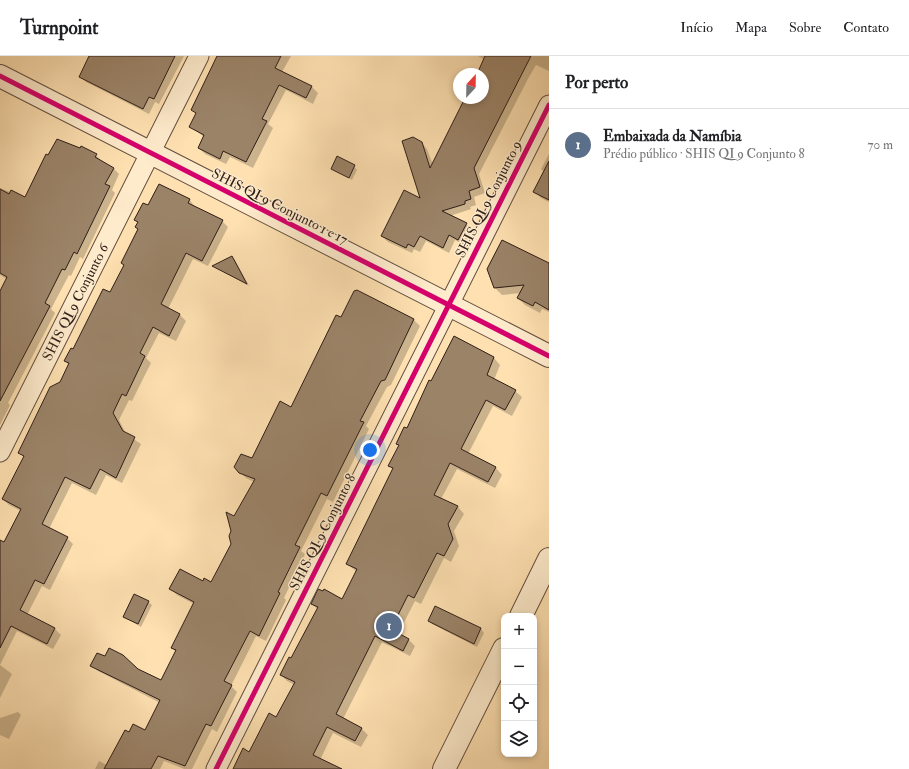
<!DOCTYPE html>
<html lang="pt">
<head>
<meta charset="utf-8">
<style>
	body { margin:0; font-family:"IM FELL Double Pica",serif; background:#f6f6f6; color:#202124 }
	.controls { position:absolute; right:12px; bottom:12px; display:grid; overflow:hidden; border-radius:8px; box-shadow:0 2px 6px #0003 }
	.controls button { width:36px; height:36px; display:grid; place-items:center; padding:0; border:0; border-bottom:1px solid #e0e0e0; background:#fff; color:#202124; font:20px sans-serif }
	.compass { position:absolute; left:453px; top:12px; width:36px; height:36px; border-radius:50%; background:#fff; box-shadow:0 2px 6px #0003; rotate:22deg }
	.you { position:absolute; left:370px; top:394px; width:14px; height:14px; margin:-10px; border:3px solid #fff; border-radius:50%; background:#1a73e8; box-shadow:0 0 0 6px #1a73e833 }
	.badge { display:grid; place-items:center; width:26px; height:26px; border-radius:50%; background:#0f766e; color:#fff; font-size:13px; font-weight:700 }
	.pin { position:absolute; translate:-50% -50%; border:2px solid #fff; box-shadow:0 1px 4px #0006 }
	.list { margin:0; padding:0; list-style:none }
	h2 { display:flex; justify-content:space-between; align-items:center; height:52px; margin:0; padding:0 16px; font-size:17px }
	h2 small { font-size:13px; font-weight:400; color:#757577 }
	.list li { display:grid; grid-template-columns:26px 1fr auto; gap:12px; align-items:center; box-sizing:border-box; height:72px; padding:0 16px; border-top:1px solid #e0e0e0 }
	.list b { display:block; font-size:15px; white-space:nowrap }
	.list p { margin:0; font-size:13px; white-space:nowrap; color:#757577 }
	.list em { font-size:13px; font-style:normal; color:#757577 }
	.icon { flex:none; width:22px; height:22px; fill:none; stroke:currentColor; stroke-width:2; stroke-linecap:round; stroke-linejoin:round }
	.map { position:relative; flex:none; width:549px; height:713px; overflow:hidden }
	header { display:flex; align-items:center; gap:24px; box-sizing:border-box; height:56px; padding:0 20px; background:#fff; border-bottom:1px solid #e0e0e0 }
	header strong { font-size:19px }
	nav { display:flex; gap:22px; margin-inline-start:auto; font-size:14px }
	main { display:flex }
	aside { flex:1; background:#fff }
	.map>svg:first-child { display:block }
	.shadow { fill:#0003 }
	.building { fill:#9b8368; stroke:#2f1e18 }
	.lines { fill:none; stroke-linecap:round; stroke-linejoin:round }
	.minor-casing { stroke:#634e3e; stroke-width:21 }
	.tertiary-casing { stroke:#634e3e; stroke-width:24 }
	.minor { stroke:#feebcc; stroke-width:19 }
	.tertiary { stroke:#feebcc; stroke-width:22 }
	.cycleway-casing { stroke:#feebcc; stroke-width:8 }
	.cycleway { stroke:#d6006c; stroke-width:5 }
	.labels { text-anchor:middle; stroke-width:3; stroke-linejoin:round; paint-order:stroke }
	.street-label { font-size:14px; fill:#2f1e18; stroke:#feebcc }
</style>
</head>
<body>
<header>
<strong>Turnpoint</strong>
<nav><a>Início</a><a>Mapa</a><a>Sobre</a><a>Contato</a></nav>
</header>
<main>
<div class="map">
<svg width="549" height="713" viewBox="0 0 549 713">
	<rect width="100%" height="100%" fill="#fee0b1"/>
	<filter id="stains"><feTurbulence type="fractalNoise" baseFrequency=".005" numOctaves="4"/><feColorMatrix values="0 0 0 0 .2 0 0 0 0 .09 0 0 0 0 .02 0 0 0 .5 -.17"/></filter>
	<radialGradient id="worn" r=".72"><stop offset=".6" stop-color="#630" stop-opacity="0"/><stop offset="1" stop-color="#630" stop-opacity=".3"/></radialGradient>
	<g class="shadow">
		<polygon points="89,0 184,0 159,48 155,46 149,58 86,26 80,20"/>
		<polygon points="217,0 291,0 282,16 312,31 318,37 313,48 286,34 268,68 273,72 253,112 230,101 226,108 205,98 199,92 204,81 190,70 197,58 192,54"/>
		<polygon points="478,0 549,0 549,15 536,9 529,21 479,118 485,137 474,141 476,149 470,151 471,153 450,160 466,168 472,173 464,189 455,184 449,197 426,185 420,196 414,193 412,197 388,186 382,180 422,144 421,86 427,93 433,109 466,42 483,42 483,18 478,18 485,4"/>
		<polygon points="549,98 549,146 541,142 535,136 544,116 541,113"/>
		<polygon points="96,99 102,106 113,112 119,118 112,134 115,137 83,203 80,201 71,220 69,219 51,253 55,257 8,347 10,349 0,369 0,237 7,223 0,219 0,132 25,142"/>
		<polygon points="354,110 357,114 352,124 332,112"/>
		<polygon points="189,143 195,151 222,165 228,171 208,210 193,203 168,253 180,259 186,265 176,285 159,277 146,302 151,307 132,345 129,344 119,364 126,378 141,388 122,427 106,419 96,439 72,427 49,473 67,482 73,488 50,534 42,530 27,559 55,573 61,579 53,593 17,575 0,609 12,618 0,642 0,485 4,488 21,455 9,449 3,443 24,401 19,396 60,327 69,309 65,305 110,238 125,210 122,207 148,150"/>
		<polygon points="232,201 235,204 249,230 214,210"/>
		<polygon points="549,209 549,256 542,253 540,257 525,249 518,242 521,237 502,239 494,231"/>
		<polygon points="357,235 414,264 420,270 391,329 387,331 366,370 369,373 333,446 327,443 301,495 305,498 284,542 286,544 266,585 256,580 231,630 237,636 217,676 212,673 192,713 184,713 164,705 160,713 95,713 99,705 107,709 129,677 146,675 160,647 98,615 92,609 137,614 161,626 176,596 172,592 194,548 177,539 171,533 204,526 212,527 232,488 232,475 235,462 254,426 246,422 240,416 252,403 292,352"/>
		<polygon points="454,282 494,302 500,309 494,324 515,335 522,341 512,360 493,350 468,398 496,412 502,419 495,432 457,413 441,443 458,451 464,458 454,475 459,490 451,506 444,502 421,548 415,545 398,578 408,583 415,590 410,600 382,586 343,663 361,672 368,679 361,691 333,677 320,704 337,713 239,713 277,662 295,629 287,625 281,619 292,603 317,553 312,548 342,544 357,516 347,508 394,414 390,410 399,390 397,388 407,373"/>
		<polygon points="148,546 152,549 141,571 124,561"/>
		<polygon points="435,552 481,573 484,577 477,591 432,568 429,564"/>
		<polygon points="18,656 21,659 9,683 0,679 0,662"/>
	</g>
	<g class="building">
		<polygon points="89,0 175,0 154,43 149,41 143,53 79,21"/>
		<polygon points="217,0 281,0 275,12 312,30 306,42 279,29 262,63 267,65 246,106 223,95 220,103 198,92 204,79 189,71 196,57 191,54"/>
		<polygon points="485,0 531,0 474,112 480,131 469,135 471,143 465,145 465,148 442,155 467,167 458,184 449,179 443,192 420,180 414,191 408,188 406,192 381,180 404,134 420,142 402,85 413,81 422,86 430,112 465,42 483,42 483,18 477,18"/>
		<polygon points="57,83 80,92 81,90 97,98 95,101 114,112 105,128 110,130 77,198 74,196 65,214 62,213 45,247 50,250 0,345 0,235 7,221 0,217 0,133 9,138 11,134 25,141 46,98 48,99"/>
		<polygon points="337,100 355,109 349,122 331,113"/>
		<polygon points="549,105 549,144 533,136"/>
		<polygon points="159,128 190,143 188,147 223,164 202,205 186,197 161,248 180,258 169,280 153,271 140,297 145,300 126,340 122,338 113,357 123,375 135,381 116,422 100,413 90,433 65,421 42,468 68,481 44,528 35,524 20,554 55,572 47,588 11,570 0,592 0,484 4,486 21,453 2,443 24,400 18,397 50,331 60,326 69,307 64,305 71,292 73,293 103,233 110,236 124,209 121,207 138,173 135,171 138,166 134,164 143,147 148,149"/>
		<polygon points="502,184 549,207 549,254 535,246 533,250 517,242 524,229 494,232 487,213"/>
		<polygon points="232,200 247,228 212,210"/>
		<polygon points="357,234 414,263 385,324 381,325 360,365 364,366 327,440 321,437 295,489 300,491 278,536 280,537 259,580 250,575 224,625 232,629 211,670 206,668 185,710 158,700 151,713 104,713 125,674 129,676 133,668 145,674 160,644 90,610 97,597 105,600 109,592 123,599 138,613 161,624 176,594 171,592 194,546 169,533 180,513 203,525 204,522 211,526 231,488 229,480 231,475 226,456 234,460 255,423 239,417 234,411 241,398 252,402 280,345 291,351 336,259 341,261 354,235"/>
		<polygon points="454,280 494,301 487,319 516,334 505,354 486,344 461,393 496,411 488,426 450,407 434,439 458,450 448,468 453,483 444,500 437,497 414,542 408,539 391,573 409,583 403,595 375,580 336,658 362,672 355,685 327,671 313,699 342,713 233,713 243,692 249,696 269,657 276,661 295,626 280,619 289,601 291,602 318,551 311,548 318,533 323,535 324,533 342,543 357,513 346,508 393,412 388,410 399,389 396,388 404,371 407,372 429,324 431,325"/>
		<polygon points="134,538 149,545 138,568 123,561"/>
		<polygon points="435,550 481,572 474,588 428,565"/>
	</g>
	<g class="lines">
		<g class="minor-casing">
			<g id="minor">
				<polyline points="0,396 199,0"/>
				<polyline points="216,713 549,49"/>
			</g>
		</g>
		<g class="tertiary-casing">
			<g id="tertiary">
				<polyline points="0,20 549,300"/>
				<polyline points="521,560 549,503"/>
				<polyline points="444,713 504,593"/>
			</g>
		</g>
		<use href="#minor" class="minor"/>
		<use href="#tertiary" class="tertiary"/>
		<g class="cycleway-casing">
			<g id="cycleway">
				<polyline points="0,20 549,300"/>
				<polyline points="216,713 549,49"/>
			</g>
		</g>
		<use href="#cycleway" class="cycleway"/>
	</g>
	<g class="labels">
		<g class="street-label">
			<text transform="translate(488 143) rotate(-63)" y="5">SHIS QI 9 Conjunto 9</text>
			<text transform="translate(280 150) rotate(27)" y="5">SHIS QI 9 Conjunto 1 e 17</text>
			<text transform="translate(75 246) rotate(-63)" y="5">SHIS QI 9 Conjunto 6</text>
			<text transform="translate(322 476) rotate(-63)" y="5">SHIS QI 9 Conjunto 8</text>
		</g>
	</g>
	<rect width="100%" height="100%" filter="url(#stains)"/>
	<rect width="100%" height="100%" fill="url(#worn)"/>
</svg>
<div class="controls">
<button>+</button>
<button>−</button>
<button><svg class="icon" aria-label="locate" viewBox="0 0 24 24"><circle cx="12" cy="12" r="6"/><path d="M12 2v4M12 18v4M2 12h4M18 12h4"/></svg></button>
<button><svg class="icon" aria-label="layers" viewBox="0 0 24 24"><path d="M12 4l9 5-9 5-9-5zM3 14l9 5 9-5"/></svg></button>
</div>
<svg class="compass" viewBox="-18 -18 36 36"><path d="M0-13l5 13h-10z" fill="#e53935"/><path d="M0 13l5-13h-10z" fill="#757577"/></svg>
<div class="you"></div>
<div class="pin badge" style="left:389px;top:570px;background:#5c6f8a">1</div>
</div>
<aside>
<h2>Por perto<small></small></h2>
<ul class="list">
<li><span class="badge" style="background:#5c6f8a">1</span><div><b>Embaixada da Namíbia</b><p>Prédio público · SHIS QI 9 Conjunto 8</p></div><em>70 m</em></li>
</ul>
</aside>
</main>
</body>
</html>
